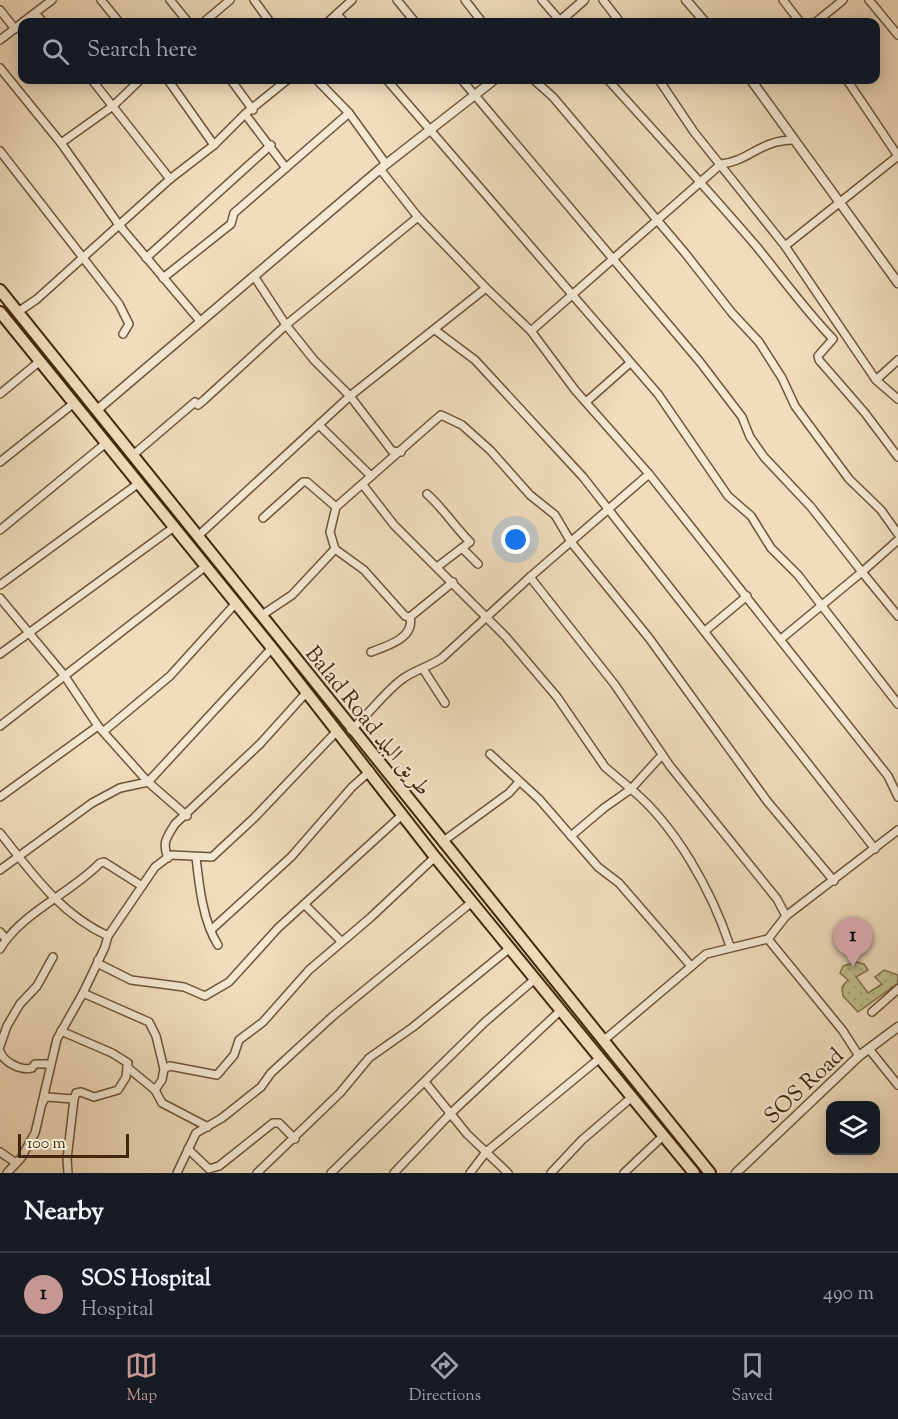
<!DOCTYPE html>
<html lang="en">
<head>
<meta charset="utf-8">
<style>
	body { margin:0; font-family:"Sorts Mill Goudy",Amiri,serif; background:#20242c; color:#f1f3f6 }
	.controls { position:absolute; right:18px; bottom:18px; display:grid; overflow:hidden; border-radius:12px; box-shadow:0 3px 15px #0003 }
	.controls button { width:54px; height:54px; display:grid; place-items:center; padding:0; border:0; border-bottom:2px solid #363941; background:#171b24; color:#f1f3f6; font:30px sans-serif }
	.scale { position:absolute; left:18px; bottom:15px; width:111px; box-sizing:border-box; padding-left:6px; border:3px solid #42270d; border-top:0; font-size:16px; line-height:21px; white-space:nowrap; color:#42270d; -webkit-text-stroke:4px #f5e9d4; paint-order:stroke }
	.you { position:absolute; left:516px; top:540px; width:21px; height:21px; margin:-15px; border:4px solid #fff; border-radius:50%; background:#1a73e8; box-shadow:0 0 0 9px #1a73e833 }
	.badge { display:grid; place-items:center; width:39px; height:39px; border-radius:50%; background:#c59692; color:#111; font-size:20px; font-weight:700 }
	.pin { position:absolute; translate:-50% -50px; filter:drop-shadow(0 2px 3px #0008) }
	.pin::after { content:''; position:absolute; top:32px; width:21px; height:18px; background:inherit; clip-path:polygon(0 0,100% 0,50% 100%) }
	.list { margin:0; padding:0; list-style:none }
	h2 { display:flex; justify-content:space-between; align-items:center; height:78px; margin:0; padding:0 24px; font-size:26px }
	h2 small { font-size:20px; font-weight:400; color:#9ea1a6 }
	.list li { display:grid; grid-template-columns:39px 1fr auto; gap:18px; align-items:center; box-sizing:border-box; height:84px; padding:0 24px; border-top:2px solid #363941 }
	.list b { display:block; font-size:22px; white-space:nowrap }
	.list p { margin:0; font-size:20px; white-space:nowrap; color:#9ea1a6 }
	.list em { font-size:20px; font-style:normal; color:#9ea1a6 }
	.icon { flex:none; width:33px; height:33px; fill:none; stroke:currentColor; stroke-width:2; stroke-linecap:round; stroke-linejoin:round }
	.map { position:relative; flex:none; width:898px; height:1173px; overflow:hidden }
	.search { position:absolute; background:#171b24; box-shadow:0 3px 15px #0003; left:18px; right:18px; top:18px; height:66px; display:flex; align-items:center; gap:15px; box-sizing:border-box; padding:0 21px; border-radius:12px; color:#9ea1a6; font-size:22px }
	.sheet { height:162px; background:#171b24 }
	nav { display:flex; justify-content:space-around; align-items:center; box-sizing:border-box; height:84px; border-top:2px solid #363941; background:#171b24; font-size:16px; color:#9ea1a6 }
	nav a { display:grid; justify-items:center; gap:3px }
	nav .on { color:#c59692 }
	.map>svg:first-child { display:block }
	.grass { fill:url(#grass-dots); stroke:#81734d; stroke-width:1.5 }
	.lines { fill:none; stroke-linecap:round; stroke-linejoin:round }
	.minor-casing { stroke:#6e5439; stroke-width:10 }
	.tertiary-casing { stroke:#6e5439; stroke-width:11 }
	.trunk-casing { stroke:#42270d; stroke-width:14 }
	.minor { stroke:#f5e9d4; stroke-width:7 }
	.tertiary { stroke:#f5e9d4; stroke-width:8 }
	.trunk { stroke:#f0ddbd; stroke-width:10 }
	.labels { text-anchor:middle; stroke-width:4.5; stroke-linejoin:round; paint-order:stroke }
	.street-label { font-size:22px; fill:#42270d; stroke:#f5e9d4 }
</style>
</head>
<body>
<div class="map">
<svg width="898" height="1173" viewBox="0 0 898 1173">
	<defs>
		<pattern id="grass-dots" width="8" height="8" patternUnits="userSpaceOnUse" patternTransform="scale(1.5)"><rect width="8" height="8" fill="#c0bf8d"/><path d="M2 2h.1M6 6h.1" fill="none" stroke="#a6a478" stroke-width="1.8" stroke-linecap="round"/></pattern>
	</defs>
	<rect width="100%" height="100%" fill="#f0ddbd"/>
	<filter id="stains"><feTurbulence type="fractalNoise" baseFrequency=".00333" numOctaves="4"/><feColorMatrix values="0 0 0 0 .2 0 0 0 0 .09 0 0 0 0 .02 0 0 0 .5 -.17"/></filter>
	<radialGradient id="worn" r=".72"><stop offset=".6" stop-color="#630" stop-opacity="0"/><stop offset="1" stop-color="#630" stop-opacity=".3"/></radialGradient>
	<polygon class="grass" points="856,962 864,964 868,970 856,977 868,993 882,984 875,977 884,970 898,975 898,983 858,1012 843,996 842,987 848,980 840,973 843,966"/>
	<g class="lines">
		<g class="minor-casing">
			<g id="minor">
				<polyline points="101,0 119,22"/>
				<polyline points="170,0 188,22"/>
				<polyline points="254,0 270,22"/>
				<polyline points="397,0 415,22"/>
				<polyline points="465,0 482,22"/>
				<polyline points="542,0 561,22"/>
				<polyline points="603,0 620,22"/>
				<polyline points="783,0 800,22"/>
				<polyline points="869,0 898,35"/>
				<polyline points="0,10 15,29"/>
				<polyline points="35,13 43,22"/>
				<polyline points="337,14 344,22"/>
				<polyline points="23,22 52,0"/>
				<polyline points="204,22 230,0"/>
				<polyline points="328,22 352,0"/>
				<polyline points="816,22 843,0"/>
				<polyline points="0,40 22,23"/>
				<polyline points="0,68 61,143 119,225 200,321"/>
				<polyline points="92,80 170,179"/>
				<polyline points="168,80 214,145"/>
				<polyline points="231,80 253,110"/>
				<polyline points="317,80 349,113 386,164"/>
				<polyline points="387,80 658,394 728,496 751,516 771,548 798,575 898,704"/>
				<polyline points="462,80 700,362 742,417 750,437 764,457 811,507 862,572 781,639"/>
				<polyline points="534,80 553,97 685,253 732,313 759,342 782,378 795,406 849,479 881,510 898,534"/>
				<path d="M608,80C658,135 708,190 757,247C782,278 805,310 833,339L818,356L819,360L865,413L898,457"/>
				<polyline points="659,80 694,132 785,246 898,156"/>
				<polyline points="847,80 898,156"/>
				<polyline points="245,114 286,168"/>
				<polyline points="61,143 113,106 140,80"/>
				<polyline points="0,151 119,304 129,324 123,334"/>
				<polyline points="380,169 418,217 486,288"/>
				<polyline points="785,246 876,380 898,399"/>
				<polyline points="146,258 271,145"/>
				<polyline points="254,276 286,325 314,360 350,396 392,451 401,452"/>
				<polyline points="163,278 231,224 234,213 349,113"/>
				<polyline points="18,312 37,299 170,179 214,145 245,114 287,80"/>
				<polyline points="435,330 475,360 583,477 875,849"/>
				<path d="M531,331L721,164C750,161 759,140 794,140"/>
				<polyline points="876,380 898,360"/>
				<polyline points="0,394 40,361"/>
				<polyline points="586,402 630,363"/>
				<polyline points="319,425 371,476"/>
				<polyline points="133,455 195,402 198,405 204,400 286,325 418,217"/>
				<polyline points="0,462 74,403"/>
				<polyline points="363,485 394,525 506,637 557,697 605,767 631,789 662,755"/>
				<path d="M427,494C443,508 454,526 470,542L462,548L478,564"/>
				<polyline points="263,518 303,482 307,482 336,507"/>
				<polyline points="0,530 106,443"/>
				<polyline points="198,536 350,396 486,288 531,331 575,390 649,474"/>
				<polyline points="898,540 862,572 898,616"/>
				<polyline points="335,549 364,570 405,616 410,617 453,582"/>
				<polyline points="437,567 462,548"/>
				<polyline points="530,577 615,685 670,766 777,899 786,916"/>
				<polyline points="0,585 139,483"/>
				<polyline points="0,598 64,675 98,726 148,782 120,788 92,803 0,870"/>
				<polyline points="262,615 292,595 335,549 330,532 336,507 434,421 441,415 462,425 491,451 530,495 555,515 571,542 649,638 767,801 834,881"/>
				<polyline points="705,631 747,596"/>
				<path d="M371,652C387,646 415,638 410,617"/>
				<polyline points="0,654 174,527"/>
				<polyline points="423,669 445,703"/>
				<polyline points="0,726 206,566"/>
				<path d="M351,730C369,714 383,694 401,680C414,670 429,667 442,658L530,577L649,474L888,776L898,797"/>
				<polyline points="104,731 170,676 236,603"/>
				<polyline points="490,754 539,799 598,867 619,883 691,966"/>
				<polyline points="0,797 98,726"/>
				<polyline points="187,816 148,782 272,648"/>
				<path d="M0,833C32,873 60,914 108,936"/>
				<path d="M571,836L604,808L631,789C676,826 712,892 730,946"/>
				<polyline points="442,842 509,793 518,783"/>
				<path d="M196,857C199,885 203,922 218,945"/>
				<path d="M168,858C162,843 166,838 175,824L260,744L306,693"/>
				<polyline points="305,905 341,941"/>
				<polyline points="211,930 291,857 352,787 370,771"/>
				<polyline points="0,932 6,939"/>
				<polyline points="768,939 843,1031 859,1056"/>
				<path d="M0,949C22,912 70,894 100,863L104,862L142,886"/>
				<polyline points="98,960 99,964 131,980 184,987 205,996 229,982 278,928 402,815"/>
				<polyline points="83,993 149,1022 156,1036 164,1069"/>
				<polyline points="872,1012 898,989"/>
				<polyline points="61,1031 112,1053 128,1063 127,1067 155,1090 162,1103 208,1127"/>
				<polyline points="603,1041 706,954 768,939 786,916 898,830"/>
				<polyline points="0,1046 7,1026 20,1004 37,986 53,957"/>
				<polyline points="869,1049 898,1085"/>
				<path d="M0,1051C3,1062 21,1071 32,1068L35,1064H49"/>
				<polyline points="425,1082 467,1134 508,1173"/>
				<polyline points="155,1090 162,1080 164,1069 170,1066 217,1075 234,1055 239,1040 263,1022 309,970 370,918 435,857"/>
				<polyline points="42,1103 46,1097 74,1099 76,1093 81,1092 94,1097 118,1090 126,1077 127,1067"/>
				<polyline points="188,1149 209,1169 219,1166 273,1123 279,1123 295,1139"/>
				<polyline points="0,1152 16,1163"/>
				<polyline points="7,1173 21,1158 35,1133 57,1039 83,993 105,947 108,936 155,867 171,855 212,857 254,818 337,731"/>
				<polyline points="68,1173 67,1159 74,1099"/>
				<polyline points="177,1173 196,1133 222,1118 261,1087 271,1073 333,1016 472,902"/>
				<polyline points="257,1173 340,1093 369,1058 413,1027 510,948"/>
				<polyline points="331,1173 485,1022 535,979"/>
				<polyline points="394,1173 450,1114 561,1010"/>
				<polyline points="470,1173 486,1152 600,1058"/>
				<polyline points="551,1173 582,1140 632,1097"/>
				<polyline points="624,1173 663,1136"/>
			</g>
		</g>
		<g class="tertiary-casing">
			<g id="tertiary">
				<polyline points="686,0 705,22"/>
				<polyline points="559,22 584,0"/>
				<polyline points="751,80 898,283"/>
				<polyline points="97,410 380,169 494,80"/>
				<polyline points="736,1173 859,1056 898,1027"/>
			</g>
		</g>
		<g class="trunk-casing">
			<g id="trunk">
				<polyline points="0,290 710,1173"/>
				<polyline points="0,312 272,648 435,857 694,1173"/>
			</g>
		</g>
		<use href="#minor" class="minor"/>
		<use href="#tertiary" class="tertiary"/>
		<use href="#trunk" class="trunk"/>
	</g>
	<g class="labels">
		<g class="street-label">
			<text transform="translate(369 720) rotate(51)" y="8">Balad Road طريق البلد</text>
			<text transform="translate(803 1085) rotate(-43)" y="8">SOS Road</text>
		</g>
	</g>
	<rect width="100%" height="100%" filter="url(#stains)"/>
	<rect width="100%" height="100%" fill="url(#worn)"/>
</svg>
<div class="controls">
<button><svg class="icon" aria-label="layers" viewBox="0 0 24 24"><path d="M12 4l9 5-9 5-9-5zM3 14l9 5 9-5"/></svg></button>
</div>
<div class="scale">100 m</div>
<div class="you"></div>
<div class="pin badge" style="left:853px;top:967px">1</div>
<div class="search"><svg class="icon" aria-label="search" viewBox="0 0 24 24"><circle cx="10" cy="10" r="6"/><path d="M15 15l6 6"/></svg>Search here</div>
</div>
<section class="sheet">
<h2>Nearby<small></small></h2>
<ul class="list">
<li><span class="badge">1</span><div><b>SOS Hospital</b><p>Hospital</p></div><em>490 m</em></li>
</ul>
</section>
<nav>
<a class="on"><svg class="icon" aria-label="map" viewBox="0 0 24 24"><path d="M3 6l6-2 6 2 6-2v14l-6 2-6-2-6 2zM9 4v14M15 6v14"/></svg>Map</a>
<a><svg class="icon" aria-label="directions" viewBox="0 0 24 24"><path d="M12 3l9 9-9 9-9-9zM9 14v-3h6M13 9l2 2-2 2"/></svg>Directions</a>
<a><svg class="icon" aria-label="saved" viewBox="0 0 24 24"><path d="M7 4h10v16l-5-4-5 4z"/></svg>Saved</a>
</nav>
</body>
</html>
